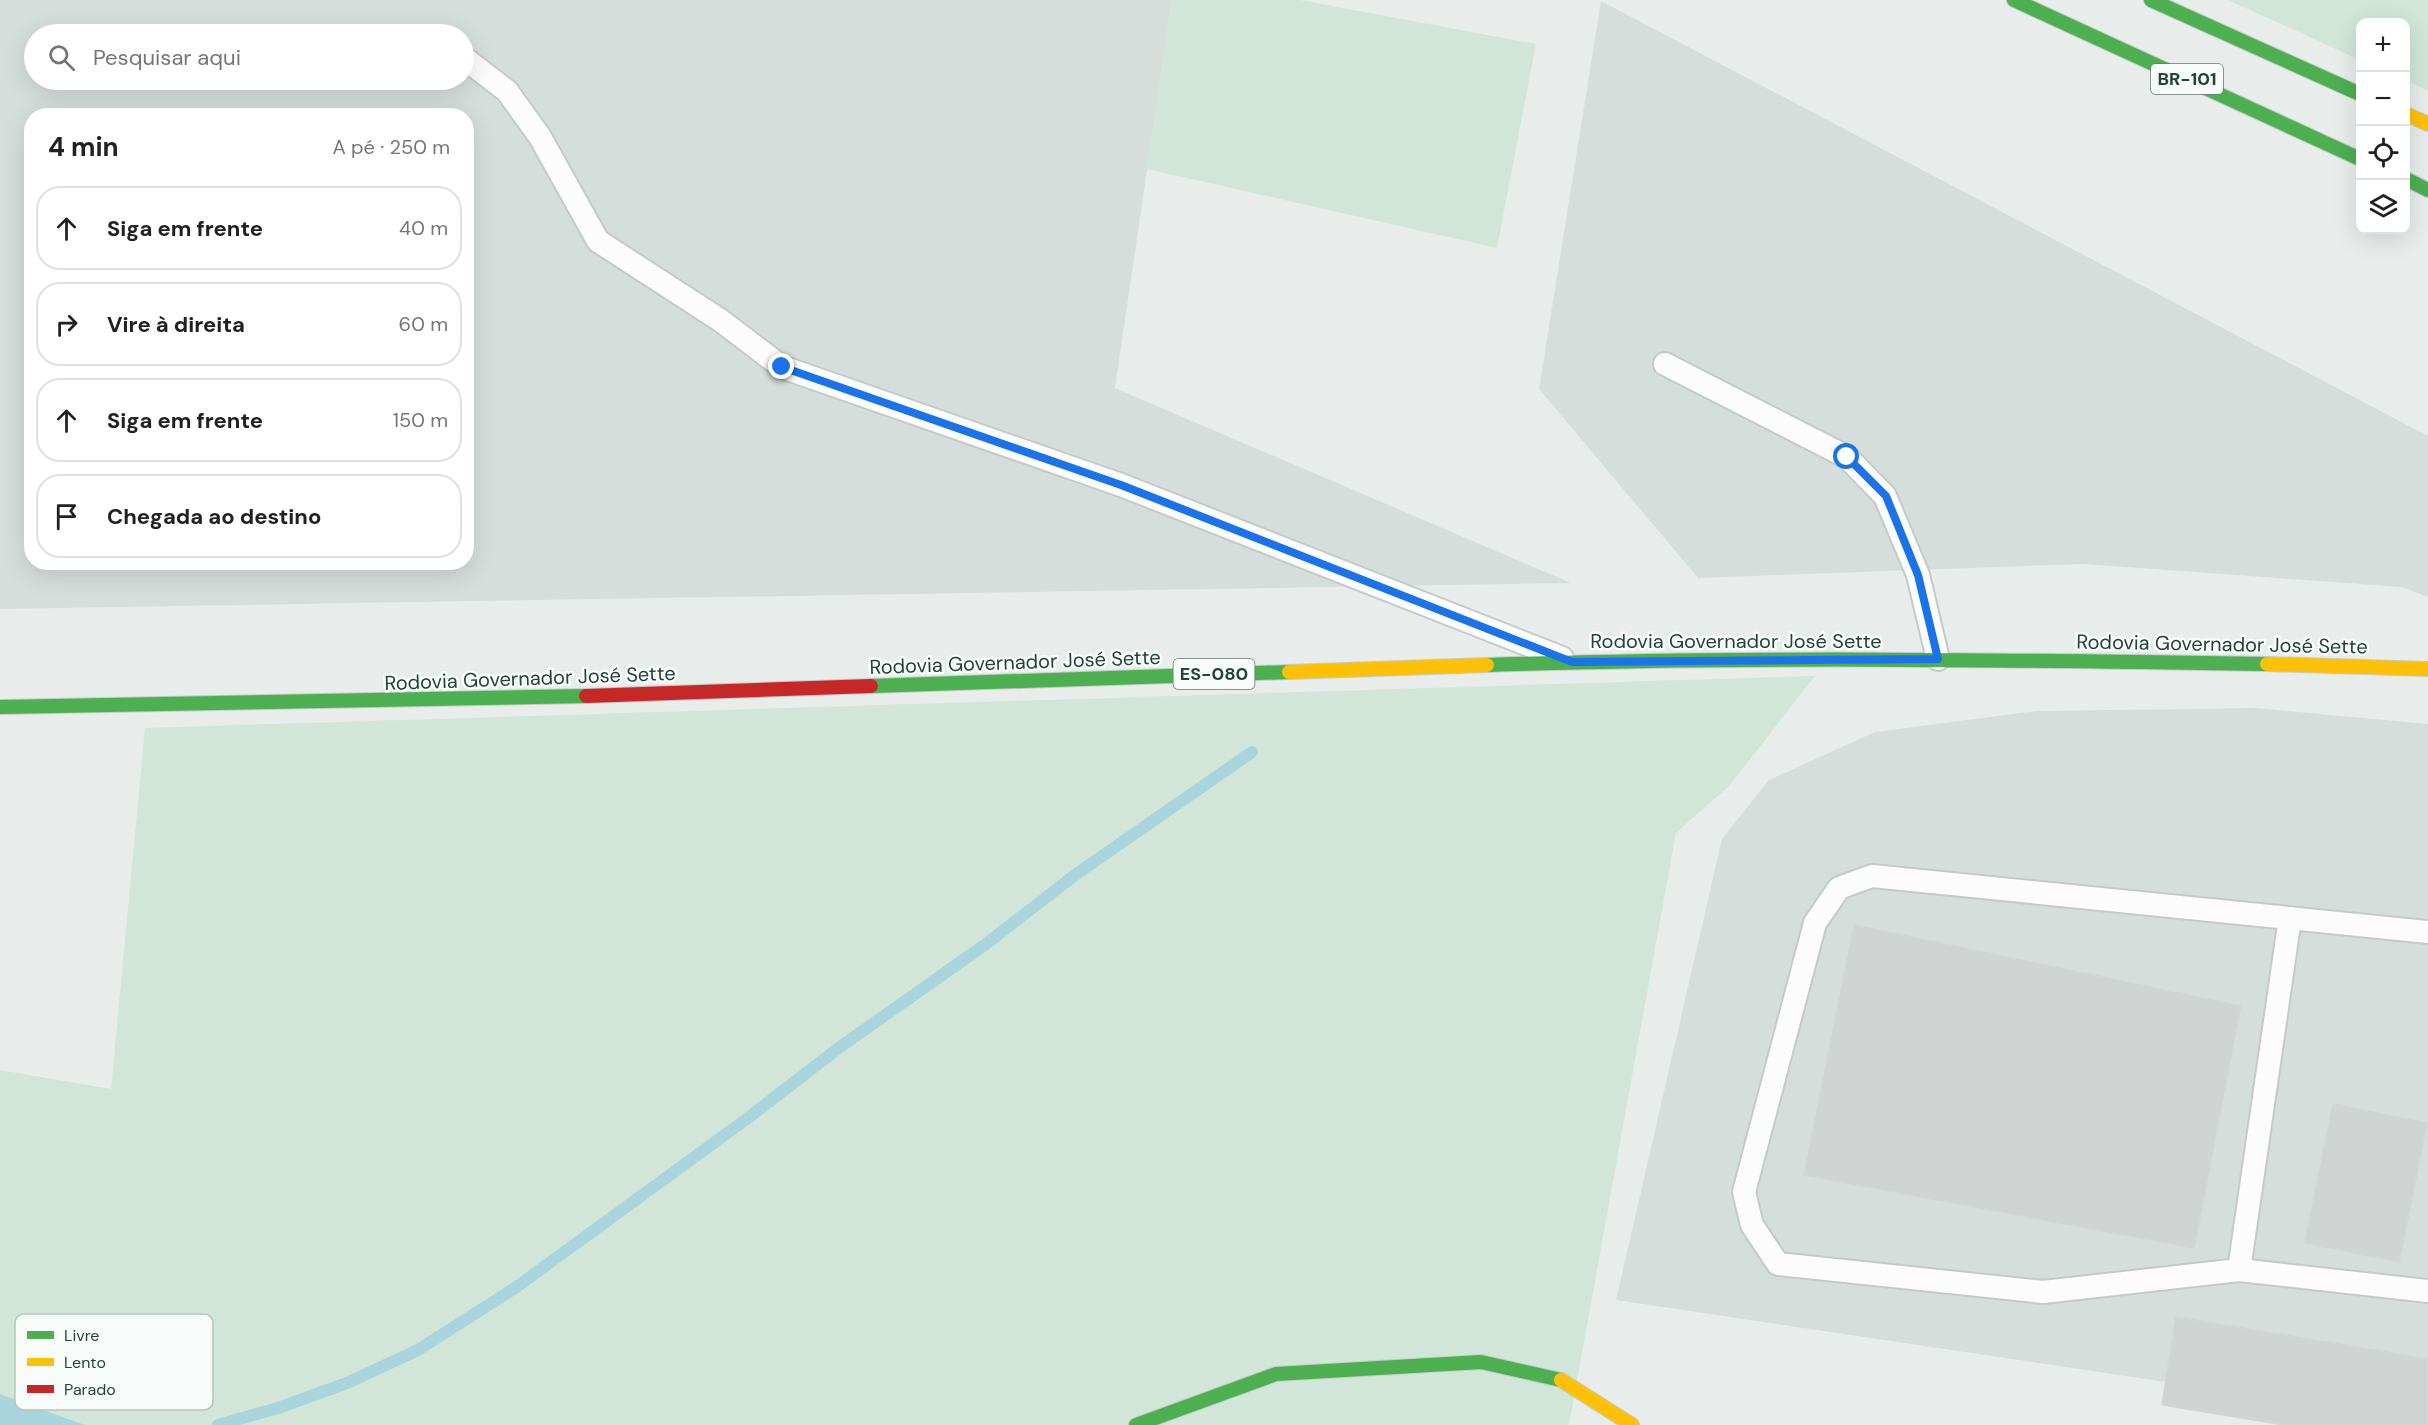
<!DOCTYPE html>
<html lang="pt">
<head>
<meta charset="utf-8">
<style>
	body { margin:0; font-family:"DM Sans",sans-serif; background:#f6f6f6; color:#202124 }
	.controls { position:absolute; right:18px; top:18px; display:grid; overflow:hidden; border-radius:12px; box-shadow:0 6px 24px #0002 }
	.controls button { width:54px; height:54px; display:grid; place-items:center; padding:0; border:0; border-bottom:2px solid #e0e0e0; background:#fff; color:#202124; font:30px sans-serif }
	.stop { position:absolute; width:18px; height:18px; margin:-14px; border:4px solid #1a73e8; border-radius:50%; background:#fff }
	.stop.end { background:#1a73e8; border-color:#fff; box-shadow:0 2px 6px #0008 }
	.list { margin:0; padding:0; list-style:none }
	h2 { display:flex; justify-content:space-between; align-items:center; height:78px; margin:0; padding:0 24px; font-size:26px }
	h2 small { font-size:20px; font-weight:400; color:#757577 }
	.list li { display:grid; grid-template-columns:39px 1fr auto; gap:18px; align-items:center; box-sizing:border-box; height:84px; margin:0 12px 12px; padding:0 12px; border:2px solid #e0e0e0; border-radius:24px }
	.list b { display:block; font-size:22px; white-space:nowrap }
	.list em { font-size:20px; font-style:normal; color:#757577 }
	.icon { flex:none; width:33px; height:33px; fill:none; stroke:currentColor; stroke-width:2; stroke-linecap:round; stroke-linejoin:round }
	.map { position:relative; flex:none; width:2428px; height:1425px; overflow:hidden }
	.search { position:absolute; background:#fff; box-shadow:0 6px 24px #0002; left:24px; top:24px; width:450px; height:66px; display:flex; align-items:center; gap:15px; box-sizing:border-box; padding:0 21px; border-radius:33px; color:#757577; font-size:22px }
	.panel { position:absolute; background:#fff; box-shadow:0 6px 24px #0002; left:24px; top:108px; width:450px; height:462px; border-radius:24px }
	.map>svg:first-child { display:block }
	.built { fill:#d6dedb; fill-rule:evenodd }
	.green { fill:#d1e6d8 }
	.water { fill:#a9d4db }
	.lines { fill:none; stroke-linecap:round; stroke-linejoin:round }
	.stream { stroke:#a9d4db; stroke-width:12 }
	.building { fill:#cfd4d2; stroke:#d1d6d4; stroke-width:1.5 }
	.lane-casing { stroke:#c5cac8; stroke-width:26 }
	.fast-casing { stroke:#c3cbc8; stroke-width:16 }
	.slow-casing { stroke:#c3cbc8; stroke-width:16 }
	.jam-casing { stroke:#c3cbc8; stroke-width:16 }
	.lane { stroke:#fcfcfc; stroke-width:22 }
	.fast { stroke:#4caf50; stroke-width:14 }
	.slow { stroke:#ffc107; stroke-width:14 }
	.jam { stroke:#c62828; stroke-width:14 }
	.route { stroke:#1a73e8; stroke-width:8 }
	.labels { text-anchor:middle; stroke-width:5; stroke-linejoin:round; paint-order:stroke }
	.shield { fill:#f7fbf9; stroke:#637a73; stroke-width:1.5 }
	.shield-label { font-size:18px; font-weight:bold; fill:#24423a }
	.street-label { font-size:20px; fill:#24423a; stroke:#f7fbf9 }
	.key { fill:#f7fbf9; stroke:#b8c4c0; stroke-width:1.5 }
	.key-label { font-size:16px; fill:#24423a }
</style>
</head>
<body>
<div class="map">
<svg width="2428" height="1425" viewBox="0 0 2428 1425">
	<rect width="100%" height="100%" fill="#e8edeb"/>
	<g class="built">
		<path d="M0,0H1172L1115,388L1571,583L0,609ZM34,34H464V80H34ZM32,116H466V562H32Z"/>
		<polygon points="1601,1 2428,436 2428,597 2402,587 2083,564 1698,578 1539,389"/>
		<polygon points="2257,708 2428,724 2428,1421 1616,1300 1722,839 1769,780 1875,732 2035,711"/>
	</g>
	<g class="green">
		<polygon points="1172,0 1300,0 1536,44 1497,248 1147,169"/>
		<polygon points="2228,0 2428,0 2428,91 2406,80 2406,22 2360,22 2360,60"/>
		<polygon points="1815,676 1729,786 1676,833 1569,1425 85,1425 0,1394 0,1070 111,1089 145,728"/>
	</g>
	<polygon class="water" points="0,1394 85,1425 0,1425"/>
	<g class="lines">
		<polyline class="stream" points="218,1425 278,1408 347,1383 418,1350 515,1288 748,1118 840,1047 986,944 1075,875 1252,752"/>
	</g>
	<g class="building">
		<polygon points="1854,925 2241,1006 2194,1248 1804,1175"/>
		<polygon points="2333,1104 2427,1123 2399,1262 2305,1243"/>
		<polygon points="2176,1317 2428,1359 2428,1425 2284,1425 2162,1405"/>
	</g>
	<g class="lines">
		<g class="lane-casing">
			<g id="lane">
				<polyline points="464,58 507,91 540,137 598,241 720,320 782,367 1121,485 1562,658"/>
				<polyline points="1665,364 1847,457 1885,496 1918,575 1938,659"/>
				<polyline points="2428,932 1872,876 1839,888 1815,923 1744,1192 1752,1225 1778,1264 2043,1292 2239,1270 2428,1291"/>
				<polyline points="2239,1270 2290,918"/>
			</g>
		</g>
		<g class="fast-casing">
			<g id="fast">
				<polyline points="2014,0 2360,159"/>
				<polyline points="2151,0 2360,94"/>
				<polyline points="2406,179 2428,190"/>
				<path d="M1487,665C1747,656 2007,660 2267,664"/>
				<polyline points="871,686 1289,672"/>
				<polyline points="0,707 586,696"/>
				<polyline points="1136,1425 1276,1374 1481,1362 1561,1380"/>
			</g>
		</g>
		<g class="slow-casing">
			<g id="slow">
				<polyline points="2406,114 2428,124"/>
				<polyline points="2267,664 2428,669"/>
				<polyline points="1289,672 1487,665"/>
				<polyline points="1561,1380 1632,1425"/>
			</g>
		</g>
		<g class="jam-casing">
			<polyline id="jam" points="586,696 871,686"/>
		</g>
		<use href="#lane" class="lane"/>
		<use href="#fast" class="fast"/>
		<use href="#slow" class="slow"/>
		<use href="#jam" class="jam"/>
	</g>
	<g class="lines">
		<polyline class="route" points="782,367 1121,485 1572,662 1938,659 1918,575 1886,496 1847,457"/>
	</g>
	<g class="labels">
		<g class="shield">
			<rect x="2151" y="64" width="72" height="30" rx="4.5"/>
			<rect x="1173.5" y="659" width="81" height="30" rx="4.5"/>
		</g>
		<g class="shield-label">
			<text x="2187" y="85">BR-101</text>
			<text x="1214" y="680">ES-080</text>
		</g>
		<g class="street-label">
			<text x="1736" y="648">Rodovia Governador José Sette</text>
			<text transform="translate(2222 644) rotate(1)" y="7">Rodovia Governador José Sette</text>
			<text transform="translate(1015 662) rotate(-2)" y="7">Rodovia Governador José Sette</text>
			<text transform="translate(530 678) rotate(-2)" y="7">Rodovia Governador José Sette</text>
		</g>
	</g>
	<rect x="15" y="1314" width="198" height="96" rx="9" class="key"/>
	<rect x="27" y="1331" width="27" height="8" fill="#4caf50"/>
	<rect x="27" y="1358" width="27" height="8" fill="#ffc107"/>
	<rect x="27" y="1385" width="27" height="8" fill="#c62828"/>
	<g class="key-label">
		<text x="64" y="1341">Livre</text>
		<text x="64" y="1368">Lento</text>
		<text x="64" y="1395">Parado</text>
	</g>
</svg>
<div class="controls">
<button>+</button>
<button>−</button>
<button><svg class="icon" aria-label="locate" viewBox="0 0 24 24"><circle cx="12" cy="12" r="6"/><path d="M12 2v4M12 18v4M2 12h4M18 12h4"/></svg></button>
<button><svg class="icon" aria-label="layers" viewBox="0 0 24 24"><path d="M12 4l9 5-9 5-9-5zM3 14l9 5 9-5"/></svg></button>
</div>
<div class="stop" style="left:1847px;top:457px"></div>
<div class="stop end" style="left:782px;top:367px"></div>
<div class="search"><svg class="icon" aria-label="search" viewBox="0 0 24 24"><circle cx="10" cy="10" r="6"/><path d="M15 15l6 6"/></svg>Pesquisar aqui</div>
<section class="panel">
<h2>4 min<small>A pé · 250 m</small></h2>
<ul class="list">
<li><svg class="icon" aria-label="ahead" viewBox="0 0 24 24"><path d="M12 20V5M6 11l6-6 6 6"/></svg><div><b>Siga em frente</b></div><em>40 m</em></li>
<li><svg class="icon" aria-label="right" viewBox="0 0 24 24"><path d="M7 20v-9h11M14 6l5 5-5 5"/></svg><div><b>Vire à direita</b></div><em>60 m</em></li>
<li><svg class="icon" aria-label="ahead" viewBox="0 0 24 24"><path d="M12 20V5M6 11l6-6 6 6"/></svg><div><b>Siga em frente</b></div><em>150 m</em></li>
<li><svg class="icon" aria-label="arrive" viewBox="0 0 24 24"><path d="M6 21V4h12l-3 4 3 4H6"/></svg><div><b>Chegada ao destino</b></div></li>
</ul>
</section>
</div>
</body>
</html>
